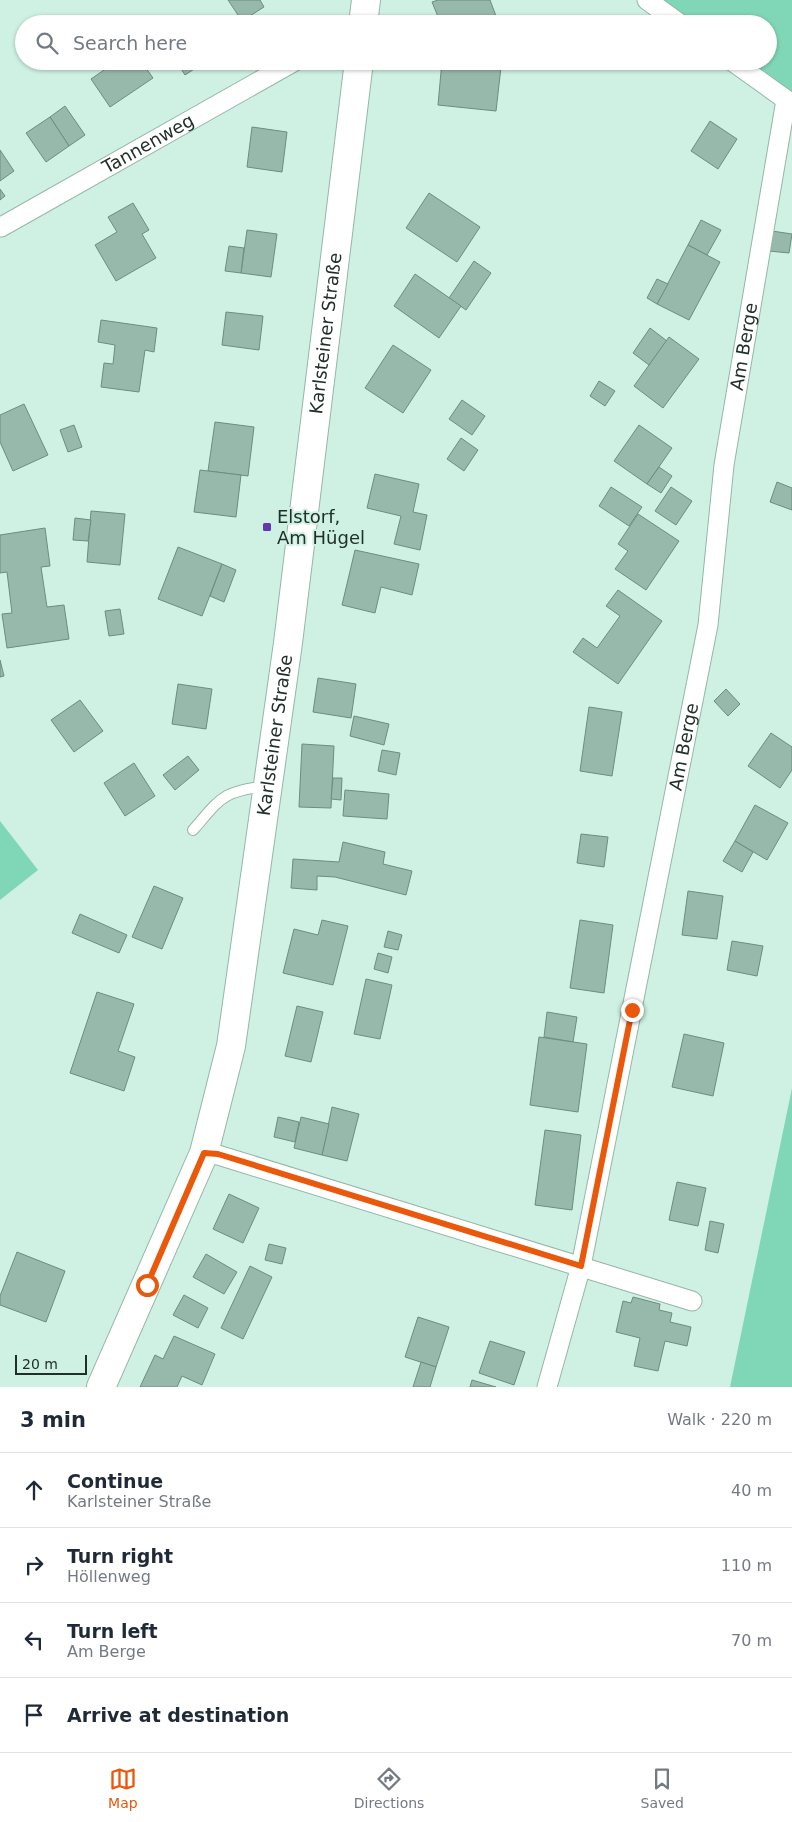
<!DOCTYPE html>
<html lang="en">
<head>
<meta charset="utf-8">
<style>
	body { margin:0; font-family:"DejaVu Sans",sans-serif; background:#f2f2f3; color:#1f2937 }
	.scale { position:absolute; left:15px; bottom:12px; width:72px; box-sizing:border-box; padding-left:5px; border:2px solid #212f2a; border-top:0; font-size:14px; line-height:18px; white-space:nowrap; color:#212f2a; -webkit-text-stroke:4px #cef1e3; paint-order:stroke }
	.stop { position:absolute; width:15px; height:15px; margin:-11px; border:4px solid #ea580c; border-radius:50%; background:#fff }
	.stop.end { background:#ea580c; border-color:#fff; box-shadow:0 1px 5px #0008 }
	.list { margin:0; padding:0; list-style:none }
	h2 { display:flex; justify-content:space-between; align-items:center; height:65px; margin:0; padding:0 20px; font-size:21px }
	h2 small { font-size:16px; font-weight:400; color:#747a83 }
	.list li { display:grid; grid-template-columns:32px 1fr auto; gap:15px; align-items:center; box-sizing:border-box; height:75px; padding:0 20px; border-top:1px solid #e0e1e3 }
	.list b { display:block; font-size:19px; white-space:nowrap }
	.list p { margin:0; font-size:16px; white-space:nowrap; color:#747a83 }
	.list em { font-size:16px; font-style:normal; color:#747a83 }
	.icon { flex:none; width:28px; height:28px; fill:none; stroke:currentColor; stroke-width:2; stroke-linecap:round; stroke-linejoin:round }
	.map { position:relative; flex:none; width:792px; height:1387px; overflow:hidden }
	.search { position:absolute; background:#fff; box-shadow:0 1px 4px #0004; left:15px; right:15px; top:15px; height:55px; display:flex; align-items:center; gap:12px; box-sizing:border-box; padding:0 18px; border-radius:28px; color:#747a83; font-size:19px }
	.sheet { height:365px; background:#fff }
	nav { display:flex; justify-content:space-around; align-items:center; box-sizing:border-box; height:70px; border-top:1px solid #e0e1e3; background:#fff; font-size:14px; color:#747a83 }
	nav a { display:grid; justify-items:center; gap:2px }
	nav .on { color:#ea580c }
	.map>svg:first-child { display:block }
	.green { fill:#80d7b8 }
	.building { fill:#97b9ab; stroke:#6c8c7f }
	.lines { fill:none; stroke-linecap:round; stroke-linejoin:round }
	.lane-casing { stroke:#94b6a8; stroke-width:12 }
	.street-casing { stroke:#94b6a8; stroke-width:21 }
	.secondary-casing { stroke:#94b6a8; stroke-width:30 }
	.lane { stroke:#fff; stroke-width:10 }
	.street { stroke:#fff; stroke-width:19 }
	.secondary { stroke:#fff; stroke-width:28 }
	.route { stroke:#ea580c; stroke-width:6 }
	.poi-dot { fill:#6237af; stroke:#cef1e3; stroke-width:2 }
	.labels { text-anchor:middle; stroke-width:4; stroke-linejoin:round; paint-order:stroke }
	.street-label { font-size:18px; fill:#212f2a; stroke:#cef1e3 }
	.poi-label { font-size:18px; fill:#212f2a; stroke:#cef1e3; text-anchor:start }
</style>
</head>
<body>
<div class="map">
<svg width="792" height="1387" viewBox="0 0 792 1387">
	<rect width="100%" height="100%" fill="#cef1e3"/>
	<g class="green">
		<polygon points="655,0 792,0 792,100 739,61 768,61 768,24 687,24"/>
		<polygon points="0,821 38,870 0,900"/>
		<polygon points="792,1088 792,1387 730,1387"/>
	</g>
	<g class="building">
		<polygon points="228,0 260,0 264,7 242,21"/>
		<polygon points="438,0 490,0 499,24 441,24 432,2"/>
		<polygon points="117,61 141,61 153,78 110,107 91,79"/>
		<polygon points="176,61 204,61 205,62 185,75"/>
		<polygon points="442,61 501,67 496,111 438,105"/>
		<polygon points="65,106 85,135 69,146 50,117"/>
		<polygon points="50,117 69,146 46,162 26,133"/>
		<polygon points="710,121 737,139 718,169 691,151"/>
		<polygon points="252,127 287,132 282,172 247,167"/>
		<polygon points="0,150 14,171 0,181"/>
		<polygon points="0,189 5,196 0,200"/>
		<polygon points="429,193 480,227 457,262 406,228"/>
		<polygon points="133,203 149,230 142,234 156,258 116,281 95,245 117,232 108,217"/>
		<polygon points="701,220 721,230 707,255 688,245"/>
		<polygon points="247,230 277,234 271,277 241,273"/>
		<polygon points="772,231 792,234 789,253 769,251"/>
		<polygon points="688,245 720,262 689,320 657,304"/>
		<polygon points="229,246 244,248 241,273 225,271"/>
		<polygon points="474,261 491,273 466,310 449,298"/>
		<polygon points="415,274 461,306 439,338 394,306"/>
		<polygon points="657,279 668,284 657,304 647,298"/>
		<polygon points="226,312 263,316 259,350 222,345"/>
		<polygon points="101,320 157,328 154,352 145,350 139,392 101,387 104,363 113,364 115,345 98,342"/>
		<polygon points="650,328 667,341 649,365 633,353"/>
		<polygon points="669,337 699,359 663,408 634,386"/>
		<polygon points="393,345 431,370 403,413 365,388"/>
		<polygon points="599,381 615,391 605,406 590,396"/>
		<polygon points="462,400 485,416 472,435 449,419"/>
		<polygon points="24,404 48,455 13,471 0,442 0,415"/>
		<polygon points="215,422 254,427 248,476 208,471"/>
		<polygon points="74,425 82,447 68,452 60,430"/>
		<polygon points="639,425 672,448 647,484 614,461"/>
		<polygon points="461,438 478,450 464,471 447,459"/>
		<polygon points="659,467 672,476 661,493 647,484"/>
		<polygon points="200,470 241,475 236,517 194,512"/>
		<polygon points="375,474 419,484 413,512 427,515 420,550 394,544 401,516 367,508"/>
		<polygon points="777,482 792,488 792,510 770,502"/>
		<polygon points="611,487 642,507 629,526 599,506"/>
		<polygon points="671,487 692,501 676,525 655,511"/>
		<polygon points="91,511 125,514 120,565 87,562"/>
		<polygon points="638,514 679,541 646,590 615,569 628,551 618,544"/>
		<polygon points="75,518 91,520 88,541 73,540"/>
		<polygon points="45,528 50,566 41,567 47,607 64,605 69,639 7,648 2,614 12,613 7,572 0,573 0,535"/>
		<polygon points="178,547 222,564 202,616 158,599"/>
		<polygon points="355,550 419,564 412,595 381,587 375,613 342,605"/>
		<polygon points="222,564 236,570 224,602 210,596"/>
		<polygon points="618,590 662,621 618,684 573,652 583,638 597,648 620,616 606,606"/>
		<polygon points="120,609 124,634 109,636 105,611"/>
		<polygon points="0,660 4,676 0,677"/>
		<polygon points="318,678 356,684 351,718 313,712"/>
		<polygon points="178,684 212,689 206,729 172,724"/>
		<polygon points="726,689 740,704 728,716 714,701"/>
		<polygon points="80,700 103,731 74,752 51,720"/>
		<polygon points="589,707 622,712 612,776 580,771"/>
		<polygon points="354,716 389,724 384,745 350,736"/>
		<polygon points="771,733 792,747 792,770 780,788 748,766"/>
		<polygon points="302,744 334,746 331,808 299,807"/>
		<polygon points="382,750 400,753 396,775 378,771"/>
		<polygon points="188,756 199,770 175,790 163,775"/>
		<polygon points="134,763 155,796 125,816 104,783"/>
		<polygon points="333,778 342,778 341,800 331,799"/>
		<polygon points="345,790 389,794 387,819 343,816"/>
		<polygon points="755,805 788,823 767,860 735,841"/>
		<polygon points="581,834 608,837 604,867 577,863"/>
		<polygon points="735,841 753,852 742,872 723,861"/>
		<polygon points="343,842 385,852 383,864 412,871 406,895 335,877 317,876 317,890 291,888 293,859 339,862"/>
		<polygon points="154,886 183,898 162,949 132,937"/>
		<polygon points="688,891 723,896 717,939 682,935"/>
		<polygon points="80,914 127,935 119,953 72,933"/>
		<polygon points="322,920 348,926 333,985 283,973 294,929 318,935"/>
		<polygon points="580,920 613,925 604,993 570,988"/>
		<polygon points="388,931 402,935 398,950 384,947"/>
		<polygon points="732,941 763,946 757,976 727,970"/>
		<polygon points="378,953 392,957 388,973 374,969"/>
		<polygon points="366,979 392,985 380,1039 354,1034"/>
		<polygon points="97,992 134,1004 118,1051 135,1057 124,1091 70,1073"/>
		<polygon points="297,1006 323,1012 311,1062 285,1056"/>
		<polygon points="547,1012 577,1017 573,1042 544,1037"/>
		<polygon points="684,1034 724,1043 713,1096 672,1087"/>
		<polygon points="539,1037 587,1044 578,1112 530,1105"/>
		<polygon points="332,1107 359,1114 347,1161 322,1155"/>
		<polygon points="278,1117 299,1122 295,1142 274,1137"/>
		<polygon points="301,1117 329,1124 322,1155 294,1148"/>
		<polygon points="545,1130 581,1135 572,1210 535,1205"/>
		<polygon points="677,1182 706,1188 698,1226 669,1220"/>
		<polygon points="229,1194 259,1208 243,1243 213,1229"/>
		<polygon points="710,1221 724,1224 718,1253 705,1250"/>
		<polygon points="269,1244 286,1248 282,1264 265,1260"/>
		<polygon points="17,1252 65,1271 46,1322 0,1305 0,1296"/>
		<polygon points="206,1254 237,1272 224,1294 193,1277"/>
		<polygon points="250,1266 272,1277 243,1339 221,1328"/>
		<polygon points="184,1295 208,1308 198,1328 173,1315"/>
		<polygon points="633,1297 660,1304 659,1310 672,1313 670,1322 691,1327 687,1346 665,1341 658,1371 634,1366 640,1338 616,1332 623,1301 631,1303"/>
		<polygon points="418,1317 449,1327 436,1367 405,1357"/>
		<polygon points="174,1336 215,1354 202,1385 182,1376 177,1387 140,1387 155,1355 163,1359"/>
		<polygon points="490,1341 525,1352 514,1385 479,1373"/>
		<polygon points="421,1362 436,1367 430,1387 413,1387"/>
		<polygon points="472,1380 496,1387 470,1387"/>
	</g>
	<g class="lines">
		<g class="lane-casing">
			<path id="lane" d="M193,830C221,798 222,791 267,786"/>
		</g>
		<g class="street-casing">
			<g id="street">
				<polyline points="647,0 680,24"/>
				<polyline points="732,61 792,104"/>
				<path id="s1" d="M1,227L295,61"/>
				<polyline points="204,1153 218,1155 692,1301"/>
				<path id="s2" d="M547,1387L581,1266L708,625L724,465L786,100"/>
			</g>
		</g>
		<g class="secondary-casing">
			<g id="secondary">
				<polyline points="363,24 366,0"/>
				<path id="s3" d="M101,1387L204,1153L231,1046L288,643L359,61"/>
			</g>
		</g>
		<use href="#lane" class="lane"/>
		<use href="#street" class="street"/>
		<use href="#secondary" class="secondary"/>
	</g>
	<g class="lines">
		<polyline class="route" points="147,1285 204,1153 218,1154 581,1266 632,1010"/>
	</g>
	<rect class="poi-dot" x="262" y="522" width="10" height="10" rx="2.5"/>
	<g class="labels">
		<g class="street-label">
			<text dy="6" stroke="none"><textPath href="#s1" startOffset="169">Tannenweg</textPath></text>
			<text dy="6" stroke="none"><textPath href="#s3" startOffset="1085">Karlsteiner Straße</textPath></text>
			<text dy="6" stroke="none"><textPath href="#s2" startOffset="1060">Am Berge</textPath></text>
			<text dy="6" stroke="none"><textPath href="#s3" startOffset="680">Karlsteiner Straße</textPath></text>
			<text dy="6" stroke="none"><textPath href="#s2" startOffset="655">Am Berge</textPath></text>
		</g>
		<g class="poi-label">
			<text x="277" y="523">Elstorf,<tspan x="277" dy="21">Am Hügel</tspan></text>
		</g>
	</g>
</svg>
<div class="scale">20 m</div>
<div class="stop" style="left:147px;top:1285px"></div>
<div class="stop end" style="left:632px;top:1010px"></div>
<div class="search"><svg class="icon" aria-label="search" viewBox="0 0 24 24"><circle cx="10" cy="10" r="6"/><path d="M15 15l6 6"/></svg>Search here</div>
</div>
<section class="sheet">
<h2>3 min<small>Walk · 220 m</small></h2>
<ul class="list">
<li><svg class="icon" aria-label="ahead" viewBox="0 0 24 24"><path d="M12 20V5M6 11l6-6 6 6"/></svg><div><b>Continue</b><p>Karlsteiner Straße</p></div><em>40 m</em></li>
<li><svg class="icon" aria-label="right" viewBox="0 0 24 24"><path d="M7 20v-9h11M14 6l5 5-5 5"/></svg><div><b>Turn right</b><p>Höllenweg</p></div><em>110 m</em></li>
<li><svg class="icon" aria-label="left" viewBox="0 0 24 24"><path d="M17 20v-9H6M10 6l-5 5 5 5"/></svg><div><b>Turn left</b><p>Am Berge</p></div><em>70 m</em></li>
<li><svg class="icon" aria-label="arrive" viewBox="0 0 24 24"><path d="M6 21V4h12l-3 4 3 4H6"/></svg><div><b>Arrive at destination</b></div></li>
</ul>
</section>
<nav>
<a class="on"><svg class="icon" aria-label="map" viewBox="0 0 24 24"><path d="M3 6l6-2 6 2 6-2v14l-6 2-6-2-6 2zM9 4v14M15 6v14"/></svg>Map</a>
<a><svg class="icon" aria-label="directions" viewBox="0 0 24 24"><path d="M12 3l9 9-9 9-9-9zM9 14v-3h6M13 9l2 2-2 2"/></svg>Directions</a>
<a><svg class="icon" aria-label="saved" viewBox="0 0 24 24"><path d="M7 4h10v16l-5-4-5 4z"/></svg>Saved</a>
</nav>
</body>
</html>
